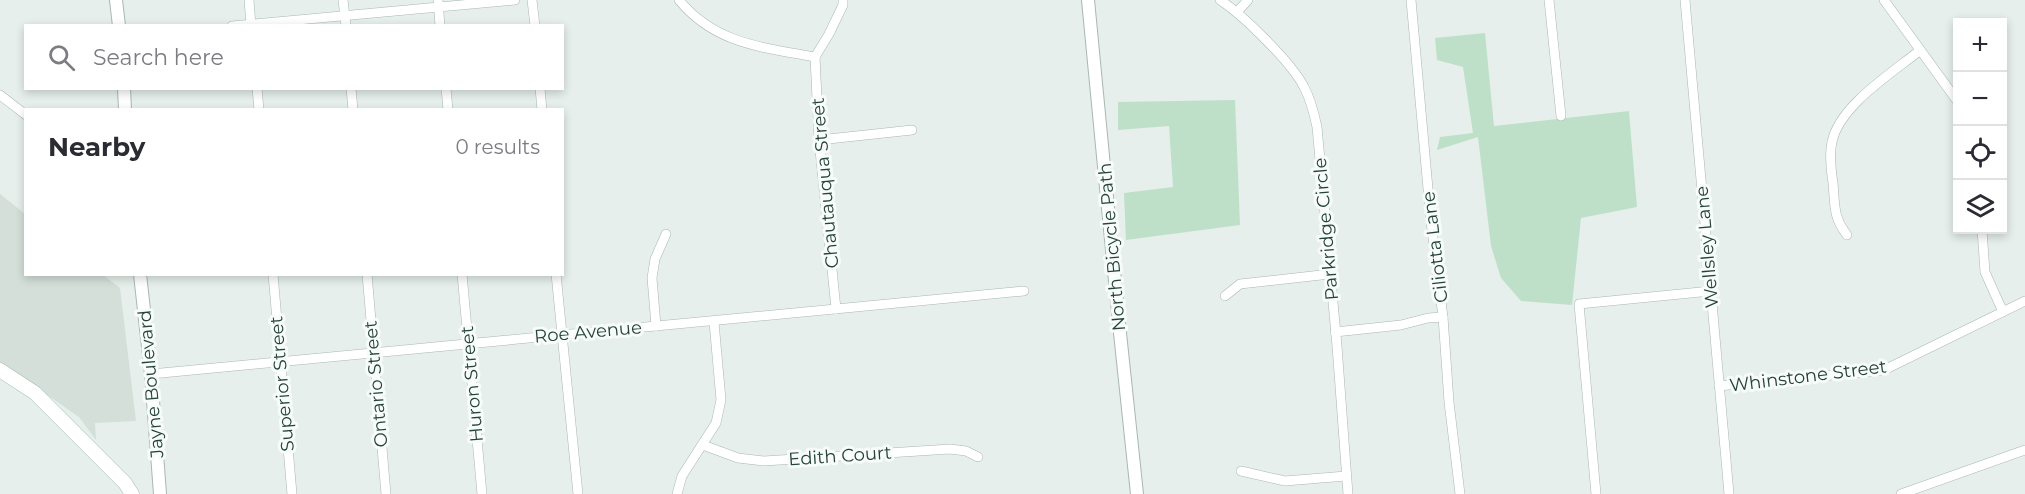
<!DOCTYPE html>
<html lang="en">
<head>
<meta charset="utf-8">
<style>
	body { margin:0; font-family:Montserrat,sans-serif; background:#f7f7f7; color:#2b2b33 }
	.controls { position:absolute; right:18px; top:18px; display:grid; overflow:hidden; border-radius:0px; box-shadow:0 3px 9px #0003 }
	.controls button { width:54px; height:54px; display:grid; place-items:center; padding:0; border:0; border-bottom:2px solid #e1e1e2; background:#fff; color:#2b2b33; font:30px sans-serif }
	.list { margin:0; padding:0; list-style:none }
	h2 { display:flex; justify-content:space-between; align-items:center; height:78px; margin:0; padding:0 24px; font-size:26px }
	h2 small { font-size:20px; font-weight:400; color:#7c7c81 }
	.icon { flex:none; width:33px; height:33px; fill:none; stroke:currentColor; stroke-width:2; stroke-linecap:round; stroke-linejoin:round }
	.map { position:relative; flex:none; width:2025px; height:494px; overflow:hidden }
	.search { position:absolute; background:#fff; box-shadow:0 3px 9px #0003; left:24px; top:24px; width:540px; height:66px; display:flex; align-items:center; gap:15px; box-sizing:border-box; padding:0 21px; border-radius:0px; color:#7c7c81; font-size:22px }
	.panel { position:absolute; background:#fff; box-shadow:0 3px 9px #0003; left:24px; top:108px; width:540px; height:168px; border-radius:0px }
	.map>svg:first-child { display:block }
	.built { fill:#d4dfda }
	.green { fill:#bfe0c8 }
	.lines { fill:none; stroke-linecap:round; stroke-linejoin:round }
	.minor-casing { stroke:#a8b8b2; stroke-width:10 }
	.tertiary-casing { stroke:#a8b8b2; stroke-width:14 }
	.secondary-casing { stroke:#a4bbb3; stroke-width:15 }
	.minor { stroke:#fff; stroke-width:9 }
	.tertiary { stroke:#fff; stroke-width:12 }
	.secondary { stroke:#fff; stroke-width:14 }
	.labels { text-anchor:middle; stroke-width:6; stroke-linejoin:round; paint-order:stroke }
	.street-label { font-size:18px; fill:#24423a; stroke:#f7fbf9 }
</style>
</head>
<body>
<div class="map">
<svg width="2025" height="494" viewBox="0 0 2025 494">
	<rect width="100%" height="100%" fill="#e6efeb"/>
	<polygon class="built" points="0,194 25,214 26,274 103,275 120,288 136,421 95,423 96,440 79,417 0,362"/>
	<g class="green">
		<polygon points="1485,33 1494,126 1629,111 1637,207 1581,218 1572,305 1521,301 1501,278 1491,246 1478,137 1437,150 1440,137 1473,133 1463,67 1437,60 1435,38"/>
		<polygon points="1235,100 1240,225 1126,240 1124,193 1173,187 1169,126 1118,130 1118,102"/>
	</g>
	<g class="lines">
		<g class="minor-casing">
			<g id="minor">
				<polyline points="249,0 251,26"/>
				<polyline points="343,0 346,26"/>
				<polyline points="438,0 440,26"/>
				<polyline points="532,0 535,26"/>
				<path d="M679,0C715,44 762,47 815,57"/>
				<path d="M1220,0C1243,15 1292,63 1304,87C1311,100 1314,113 1317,127L1337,346L1348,494"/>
				<polyline points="1411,0 1431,222 1443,317 1449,402 1460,494"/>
				<polyline points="1549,0 1561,116"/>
				<polyline points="1685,0 1729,494"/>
				<polyline points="1884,0 1958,102"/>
				<polyline points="1237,12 1248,0"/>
				<polyline points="232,26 515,0"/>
				<polyline points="815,57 819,140 836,309"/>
				<polyline points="815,57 829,34 843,5 843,0"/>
				<polyline points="257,88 259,110"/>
				<polyline points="351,88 353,110"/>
				<polyline points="446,88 448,110"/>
				<polyline points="540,88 542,110"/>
				<polyline points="0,95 26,115"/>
				<polyline points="819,140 912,130"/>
				<polyline points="1982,230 1985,272 2003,312"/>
				<path d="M1847,235C1833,217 1835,205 1833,183C1831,170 1829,155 1832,142C1839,106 1892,73 1919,51"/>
				<polyline points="273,274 292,494"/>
				<polyline points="367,274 386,494"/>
				<polyline points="462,274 482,494"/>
				<polyline points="556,274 578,494"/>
				<polyline points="1225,296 1240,284 1330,274"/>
				<polyline points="656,326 652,278 655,259 666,234"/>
				<polyline points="1335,332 1401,325 1428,318 1443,317"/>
				<polyline points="151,374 1024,291"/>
				<polyline points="1719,386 1884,370 2025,301"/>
				<polyline points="703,445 738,458 764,461 950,449 966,451 978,457"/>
				<polyline points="1241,471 1285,481 1346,476"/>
				<polyline points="677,494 682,476 716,423 721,400 714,322"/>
				<polyline points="1596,494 1579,304 1711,291"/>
				<polyline points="1901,494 2025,450"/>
			</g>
		</g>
		<g class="tertiary-casing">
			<g id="tertiary">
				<polyline points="116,0 119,26"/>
				<polyline points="1088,0 1120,333 1137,494"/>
				<polyline points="124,88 125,110"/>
				<polyline points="140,274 151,374 160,494"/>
			</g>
		</g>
		<g class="secondary-casing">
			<polyline id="secondary" points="0,370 35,393 125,483 132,494"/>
		</g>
		<use href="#minor" class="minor"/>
		<use href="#tertiary" class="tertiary"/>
		<use href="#secondary" class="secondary"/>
	</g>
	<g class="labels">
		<g class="street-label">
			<text transform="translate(825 183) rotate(-95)" y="6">Chautauqua Street</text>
			<text transform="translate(1326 229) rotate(-95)" y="6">Parkridge Circle</text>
			<text transform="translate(1112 247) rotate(-95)" y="6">North Bicycle Path</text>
			<text transform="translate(1435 247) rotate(-97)" y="6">Ciliotta Lane</text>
			<text transform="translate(1707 247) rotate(-95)" y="6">Wellsley Lane</text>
			<text transform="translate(588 332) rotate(-5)" y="6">Roe Avenue</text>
			<text transform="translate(1808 376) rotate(-7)" y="6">Whinstone Street</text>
			<text transform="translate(151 384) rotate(-95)" y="6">Jayne Boulevard</text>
			<text transform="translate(282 384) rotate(-95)" y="6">Superior Street</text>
			<text transform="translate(376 384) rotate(-95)" y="6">Ontario Street</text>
			<text transform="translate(472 384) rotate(-95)" y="6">Huron Street</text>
			<text transform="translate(840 456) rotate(-4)" y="6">Edith Court</text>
		</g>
	</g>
</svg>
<div class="controls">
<button>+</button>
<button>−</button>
<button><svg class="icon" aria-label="locate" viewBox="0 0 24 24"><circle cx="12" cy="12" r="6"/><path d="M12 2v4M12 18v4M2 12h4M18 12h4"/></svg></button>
<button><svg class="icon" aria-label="layers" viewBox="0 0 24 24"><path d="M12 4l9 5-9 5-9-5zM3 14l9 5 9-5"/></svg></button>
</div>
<div class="search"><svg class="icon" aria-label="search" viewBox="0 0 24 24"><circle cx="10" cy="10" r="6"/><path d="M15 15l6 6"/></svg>Search here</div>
<section class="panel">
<h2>Nearby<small>0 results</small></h2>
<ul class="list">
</ul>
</section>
</div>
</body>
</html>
